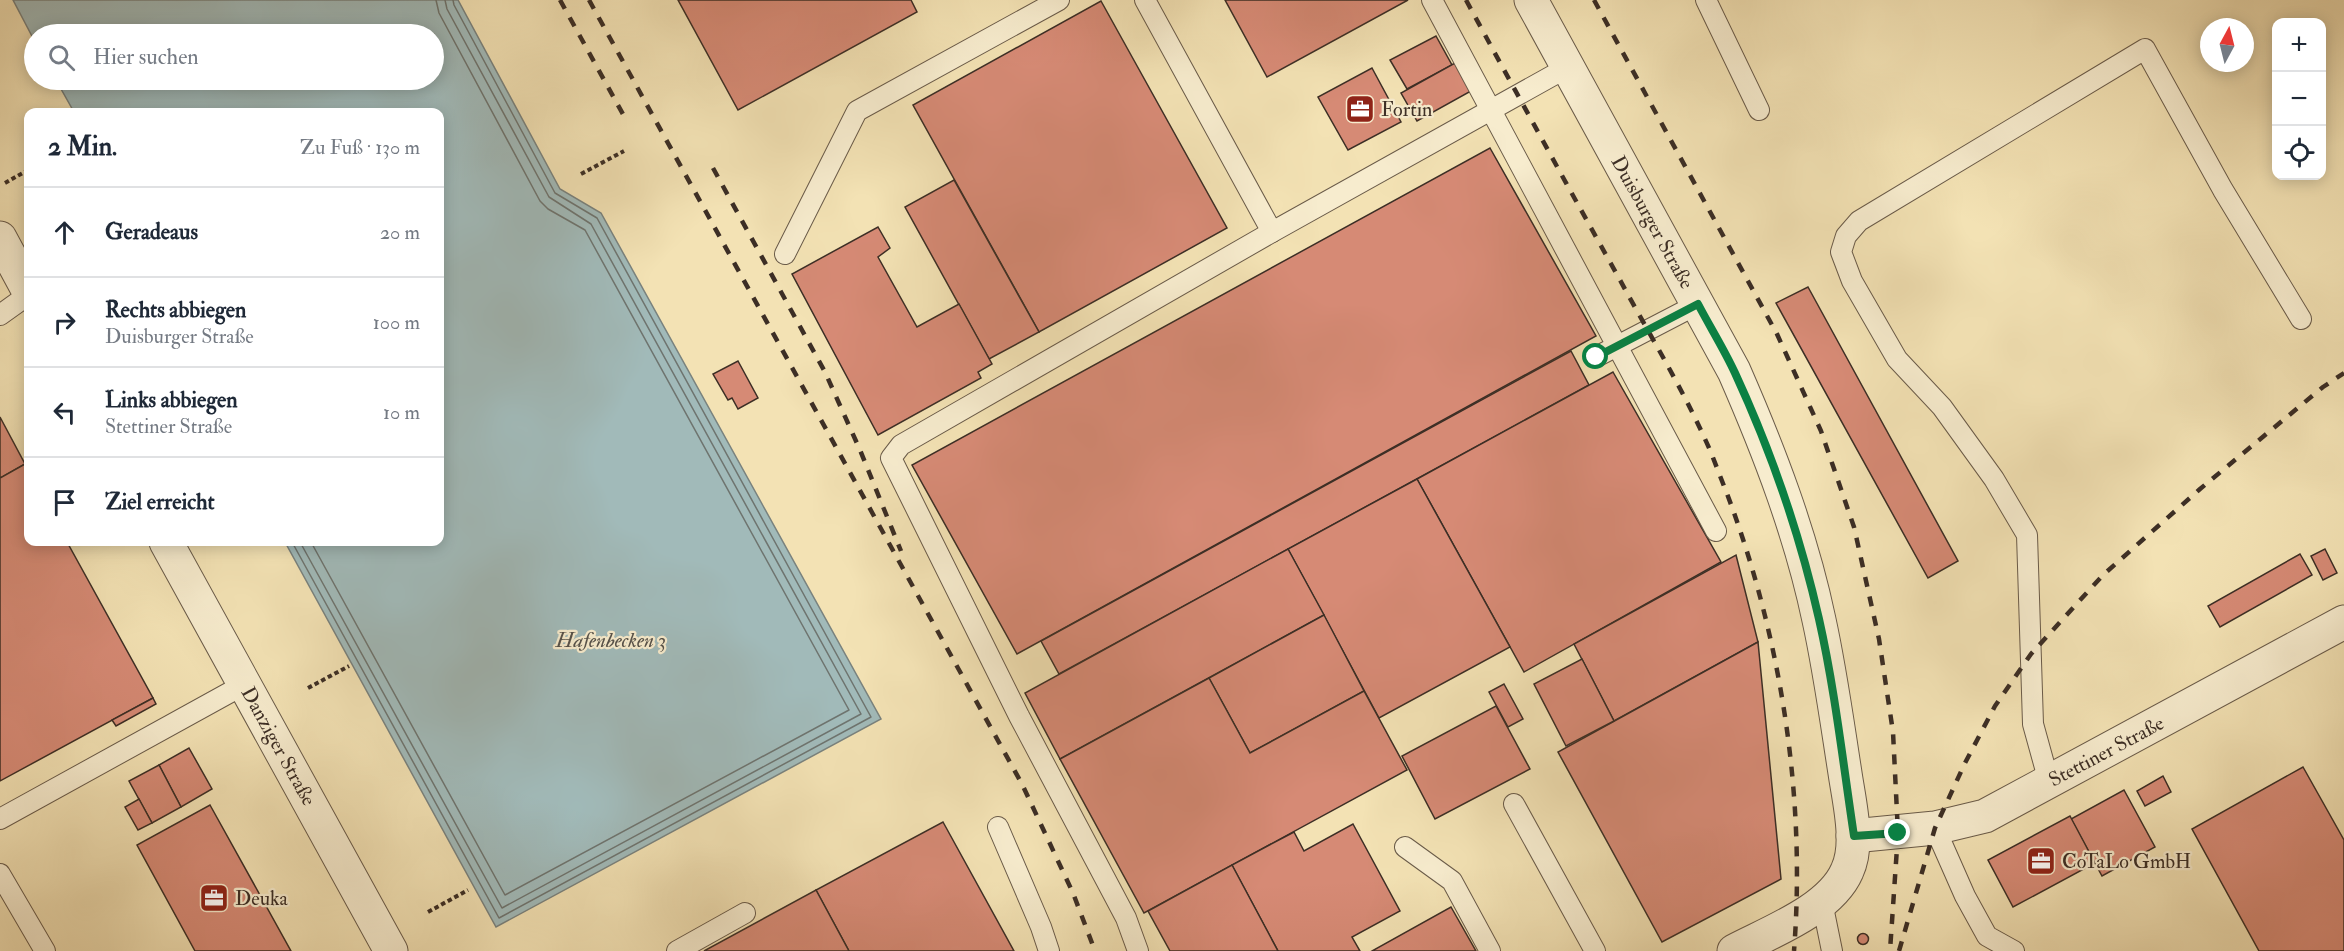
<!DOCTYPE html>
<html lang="de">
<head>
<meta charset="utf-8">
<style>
	body { margin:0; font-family:"IM FELL Double Pica",serif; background:#f2f2f3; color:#1f2937 }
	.controls { position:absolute; right:18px; top:18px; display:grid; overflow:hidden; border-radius:12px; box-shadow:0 3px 15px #0003 }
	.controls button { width:54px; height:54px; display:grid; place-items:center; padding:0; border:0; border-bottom:2px solid #e0e1e3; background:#fff; color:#1f2937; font:30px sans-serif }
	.compass { position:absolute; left:2200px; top:18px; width:54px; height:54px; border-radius:50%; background:#fff; box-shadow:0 3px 15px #0003; rotate:7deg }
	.stop { position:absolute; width:18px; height:18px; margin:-14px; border:4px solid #0b8043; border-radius:50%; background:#fff }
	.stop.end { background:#0b8043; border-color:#fff; box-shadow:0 2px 6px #0008 }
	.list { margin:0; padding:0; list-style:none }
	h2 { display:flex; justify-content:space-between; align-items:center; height:78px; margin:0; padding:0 24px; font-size:26px }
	h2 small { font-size:20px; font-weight:400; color:#747a83 }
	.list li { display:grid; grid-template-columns:39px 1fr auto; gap:18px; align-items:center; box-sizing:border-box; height:90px; padding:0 24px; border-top:2px solid #e0e1e3 }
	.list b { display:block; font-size:22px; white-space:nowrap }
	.list p { margin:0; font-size:20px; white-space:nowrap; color:#747a83 }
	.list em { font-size:20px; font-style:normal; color:#747a83 }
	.icon { flex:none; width:33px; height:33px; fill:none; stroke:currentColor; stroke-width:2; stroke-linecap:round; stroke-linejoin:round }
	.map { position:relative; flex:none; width:2344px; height:951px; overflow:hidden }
	.search { position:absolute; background:#fff; box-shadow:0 3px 15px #0003; left:24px; top:24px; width:420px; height:66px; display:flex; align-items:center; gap:15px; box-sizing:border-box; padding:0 21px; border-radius:33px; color:#747a83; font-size:22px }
	.panel { position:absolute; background:#fff; box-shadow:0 3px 15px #0003; left:24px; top:108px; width:420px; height:438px; border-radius:12px }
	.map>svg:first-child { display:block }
	.water { fill:#a1bab9; stroke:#79827e; stroke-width:1.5 }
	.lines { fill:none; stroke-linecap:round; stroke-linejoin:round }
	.shore { stroke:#6e746f; stroke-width:1.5 }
	.building { fill:#d68a75; stroke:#3c2e25; stroke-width:1.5 }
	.service-casing { stroke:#6a5b49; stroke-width:22 }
	.minor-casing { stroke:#6a5b49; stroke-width:35 }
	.path { stroke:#3c2e25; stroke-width:4; stroke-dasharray:4.5 3; stroke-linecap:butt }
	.service { stroke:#f7ecce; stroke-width:20 }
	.minor { stroke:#f7ecce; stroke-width:33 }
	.rail { stroke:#3c2e25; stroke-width:4.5; stroke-dasharray:10 10; stroke-linecap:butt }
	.route { stroke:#0b8043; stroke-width:8 }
	.labels { text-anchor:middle; stroke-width:4.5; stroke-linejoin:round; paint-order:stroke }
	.poi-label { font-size:20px; fill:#3c2e25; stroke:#f7ecce; text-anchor:start }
	.street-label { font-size:20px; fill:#3c2e25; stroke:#f7ecce }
	.water-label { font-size:21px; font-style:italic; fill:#55514a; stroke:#f7ecce }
</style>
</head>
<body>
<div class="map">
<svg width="2344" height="951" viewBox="0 0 2344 951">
	<rect width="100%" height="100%" fill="#f3e2b4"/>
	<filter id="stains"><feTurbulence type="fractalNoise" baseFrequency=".00333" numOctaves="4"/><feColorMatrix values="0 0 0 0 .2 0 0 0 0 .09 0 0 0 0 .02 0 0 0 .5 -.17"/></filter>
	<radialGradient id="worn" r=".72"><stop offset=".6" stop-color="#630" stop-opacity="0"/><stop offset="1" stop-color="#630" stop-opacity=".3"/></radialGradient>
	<polygon class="water" points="13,0 458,0 560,189 601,213 881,719 496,927 285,542 440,542 440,112 74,112 56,80 434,80 434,34 34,34 34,40"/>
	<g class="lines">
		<g class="shore">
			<polyline points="292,542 499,918 871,717 597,218 555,193 454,5 453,0"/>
			<polyline points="300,542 502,908 861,714 591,224 549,197 447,9 445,0"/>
			<polyline points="311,542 505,895 849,710 585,230 548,209 540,201 439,13 436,0"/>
		</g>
	</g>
	<g class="building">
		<polygon points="678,0 911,0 917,12 738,110"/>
		<polygon points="1225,0 1408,0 1267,77"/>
		<polygon points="1101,1 1227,228 1039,332 913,105"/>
		<polygon points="1436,36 1452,65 1407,89 1390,60"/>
		<polygon points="1455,63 1471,91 1417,121 1401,93"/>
		<polygon points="1372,68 1401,122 1348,150 1318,97"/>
		<polygon points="1490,148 1596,336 1017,654 912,465"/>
		<polygon points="954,180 1039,332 989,359 905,207"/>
		<polygon points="878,227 890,248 878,257 917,327 959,304 992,364 978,372 981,378 878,435 792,274"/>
		<polygon points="1808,287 1958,561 1928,578 1776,303"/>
		<polygon points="1571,351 1589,385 1059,674 1041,641"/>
		<polygon points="738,361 758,398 738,409 732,398 728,400 713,374"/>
		<polygon points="1613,372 1721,562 1524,672 1417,479"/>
		<polygon points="0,417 25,464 0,478"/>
		<polygon points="25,464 28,471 28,542 67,542 153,698 0,781 0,478"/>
		<polygon points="1417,479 1510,647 1379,718 1288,549"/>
		<polygon points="1288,549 1324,615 1060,759 1025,693"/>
		<polygon points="2325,549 2337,573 2323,580 2311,556"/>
		<polygon points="2300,554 2312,575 2220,627 2208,606"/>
		<polygon points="1736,555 1758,642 1614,721 1574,644"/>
		<polygon points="1324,615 1364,691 1250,753 1209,678"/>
		<polygon points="1758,642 1781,879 1662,942 1558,752"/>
		<polygon points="1582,659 1614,721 1566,746 1534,684"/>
		<polygon points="1209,678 1250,753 1364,691 1407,770 1144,913 1060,759"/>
		<polygon points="1504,684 1523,719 1508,727 1489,692"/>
		<polygon points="153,698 156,704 116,726 112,720"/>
		<polygon points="1496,706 1530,769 1435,819 1402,756"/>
		<polygon points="189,748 212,789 181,807 159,765"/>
		<polygon points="159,765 181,807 152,823 129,781"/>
		<polygon points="2303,767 2344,840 2344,951 2259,951 2192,829"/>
		<polygon points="2163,776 2171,792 2145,806 2137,791"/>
		<polygon points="2124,790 2155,847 2102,876 2071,819"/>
		<polygon points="139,799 152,823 138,830 125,807"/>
		<polygon points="210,805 291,951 195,951 137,845"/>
		<polygon points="2070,816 2095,863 2013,907 1988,860"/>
		<polygon points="943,822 1014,951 849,951 816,890"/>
		<polygon points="1353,824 1400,911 1352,937 1360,951 1278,951 1232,865 1294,832 1304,851"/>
		<polygon points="1232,865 1278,951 1170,951 1148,911"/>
		<polygon points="816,890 849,951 704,951"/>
		<polygon points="1451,907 1476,951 1372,951"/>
		<circle cx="1863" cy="939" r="5.5"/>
	</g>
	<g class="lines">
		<g class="service-casing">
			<g id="service">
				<polyline points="1145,0 1272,232"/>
				<polyline points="1432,0 1716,531"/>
				<polyline points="1706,0 1759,110"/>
				<polyline points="785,254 857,111 1059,0"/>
				<polyline points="0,315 28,295"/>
				<polyline points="1596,357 1698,304"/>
				<polyline points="2049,782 2033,724 2027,535 1994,479 1942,407 1897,359 1852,281 1841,252 1846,236 1859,221 2145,49 2223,190 2301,319"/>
				<polyline points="1514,804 1595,951"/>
				<polyline points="0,819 245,684"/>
				<polyline points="998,827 1041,927 1049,951"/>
				<polyline points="1935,828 1965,896 1987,936 2014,951"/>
				<polyline points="1405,847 1452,881 1490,951"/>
				<polyline points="0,874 45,951"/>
				<polyline points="1822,902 1832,951"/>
				<polyline points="677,951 745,913"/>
				<polyline points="1138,951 1126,918 1019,716 891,458 901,445 1272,232 1568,67"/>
			</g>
		</g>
		<g class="minor-casing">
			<g id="minor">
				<path d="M1531,0L1734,371C1769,451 1801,534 1819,620C1830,670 1837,722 1845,773C1849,801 1860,844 1847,871C1830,910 1770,932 1734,951"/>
				<polyline points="0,238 28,290"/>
				<polyline points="166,542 391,951"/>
				<polyline points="1853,836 1935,828 1985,816 2344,622"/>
			</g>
		</g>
		<g class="path">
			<polyline points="581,174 624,151"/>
			<polyline points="5,183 28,170"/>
			<polyline points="308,688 349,666"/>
			<polyline points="428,912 468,890"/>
		</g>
		<use href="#service" class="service"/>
		<use href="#minor" class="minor"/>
		<g class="rail">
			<polyline points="560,0 624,116"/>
			<polyline points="589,0 1022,784 1073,893 1095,951"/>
			<path d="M1466,0C1517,94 1568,187 1620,280C1648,332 1680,384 1705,439C1713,456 1719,474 1726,491C1781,636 1806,796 1794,951"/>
			<polyline points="1594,0 1777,334 1821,431 1854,527 1879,639 1893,732 1898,833 1890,951"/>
			<polyline points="713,168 825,372 860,450 901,551"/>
			<polyline points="1899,951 1935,828 1965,763 1995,706 2031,654 2103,575 2200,489 2323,387 2344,373"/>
		</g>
	</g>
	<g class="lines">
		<path class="route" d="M1596,357L1698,304C1710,327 1724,349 1735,373C1771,451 1800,535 1819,619C1835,690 1843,763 1854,836L1898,833"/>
	</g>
	<defs>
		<g id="office-square" transform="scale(1.5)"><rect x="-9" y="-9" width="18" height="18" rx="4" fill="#8f2418" stroke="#f7ecce"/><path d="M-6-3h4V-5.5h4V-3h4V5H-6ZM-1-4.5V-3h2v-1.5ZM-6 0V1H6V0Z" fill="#fff"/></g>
	</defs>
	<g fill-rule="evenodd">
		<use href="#office-square" x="1360" y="109"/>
		<use href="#office-square" x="2041" y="861"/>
		<use href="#office-square" x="214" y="898"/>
	</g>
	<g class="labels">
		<g class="poi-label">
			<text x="1381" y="116">Fortin</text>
			<text x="2062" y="868">CoTaLo GmbH</text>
			<text x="235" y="905">Deuka</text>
		</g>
		<g class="street-label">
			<text transform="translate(1653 222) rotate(61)" y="7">Duisburger Straße</text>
			<text transform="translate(279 746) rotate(61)" y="7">Danziger Straße</text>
			<text transform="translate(2106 751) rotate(-28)" y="7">Stettiner Straße</text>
		</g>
		<g class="water-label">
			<text x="611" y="647">Hafenbecken 3</text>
		</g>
	</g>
	<rect width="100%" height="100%" filter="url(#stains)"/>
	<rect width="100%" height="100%" fill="url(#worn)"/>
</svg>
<div class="controls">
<button>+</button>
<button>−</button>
<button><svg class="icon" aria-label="locate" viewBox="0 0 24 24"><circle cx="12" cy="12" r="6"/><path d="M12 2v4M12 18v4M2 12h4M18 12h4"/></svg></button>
</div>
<svg class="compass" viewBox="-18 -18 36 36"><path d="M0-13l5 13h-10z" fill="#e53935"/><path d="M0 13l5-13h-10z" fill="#747a83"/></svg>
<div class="stop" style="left:1596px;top:357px"></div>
<div class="stop end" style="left:1898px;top:833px"></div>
<div class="search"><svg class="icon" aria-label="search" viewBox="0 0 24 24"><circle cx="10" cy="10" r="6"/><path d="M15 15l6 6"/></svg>Hier suchen</div>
<section class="panel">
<h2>2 Min.<small>Zu Fuß · 130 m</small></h2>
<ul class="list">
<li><svg class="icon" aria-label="ahead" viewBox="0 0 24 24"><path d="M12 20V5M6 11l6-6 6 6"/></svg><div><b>Geradeaus</b></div><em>20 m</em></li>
<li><svg class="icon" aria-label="right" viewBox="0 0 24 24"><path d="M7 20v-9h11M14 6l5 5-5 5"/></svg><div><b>Rechts abbiegen</b><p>Duisburger Straße</p></div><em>100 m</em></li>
<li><svg class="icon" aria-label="left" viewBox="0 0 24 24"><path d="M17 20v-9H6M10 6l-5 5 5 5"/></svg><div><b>Links abbiegen</b><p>Stettiner Straße</p></div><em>10 m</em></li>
<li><svg class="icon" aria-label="arrive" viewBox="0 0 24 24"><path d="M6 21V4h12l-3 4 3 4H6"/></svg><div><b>Ziel erreicht</b></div></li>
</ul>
</section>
</div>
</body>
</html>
